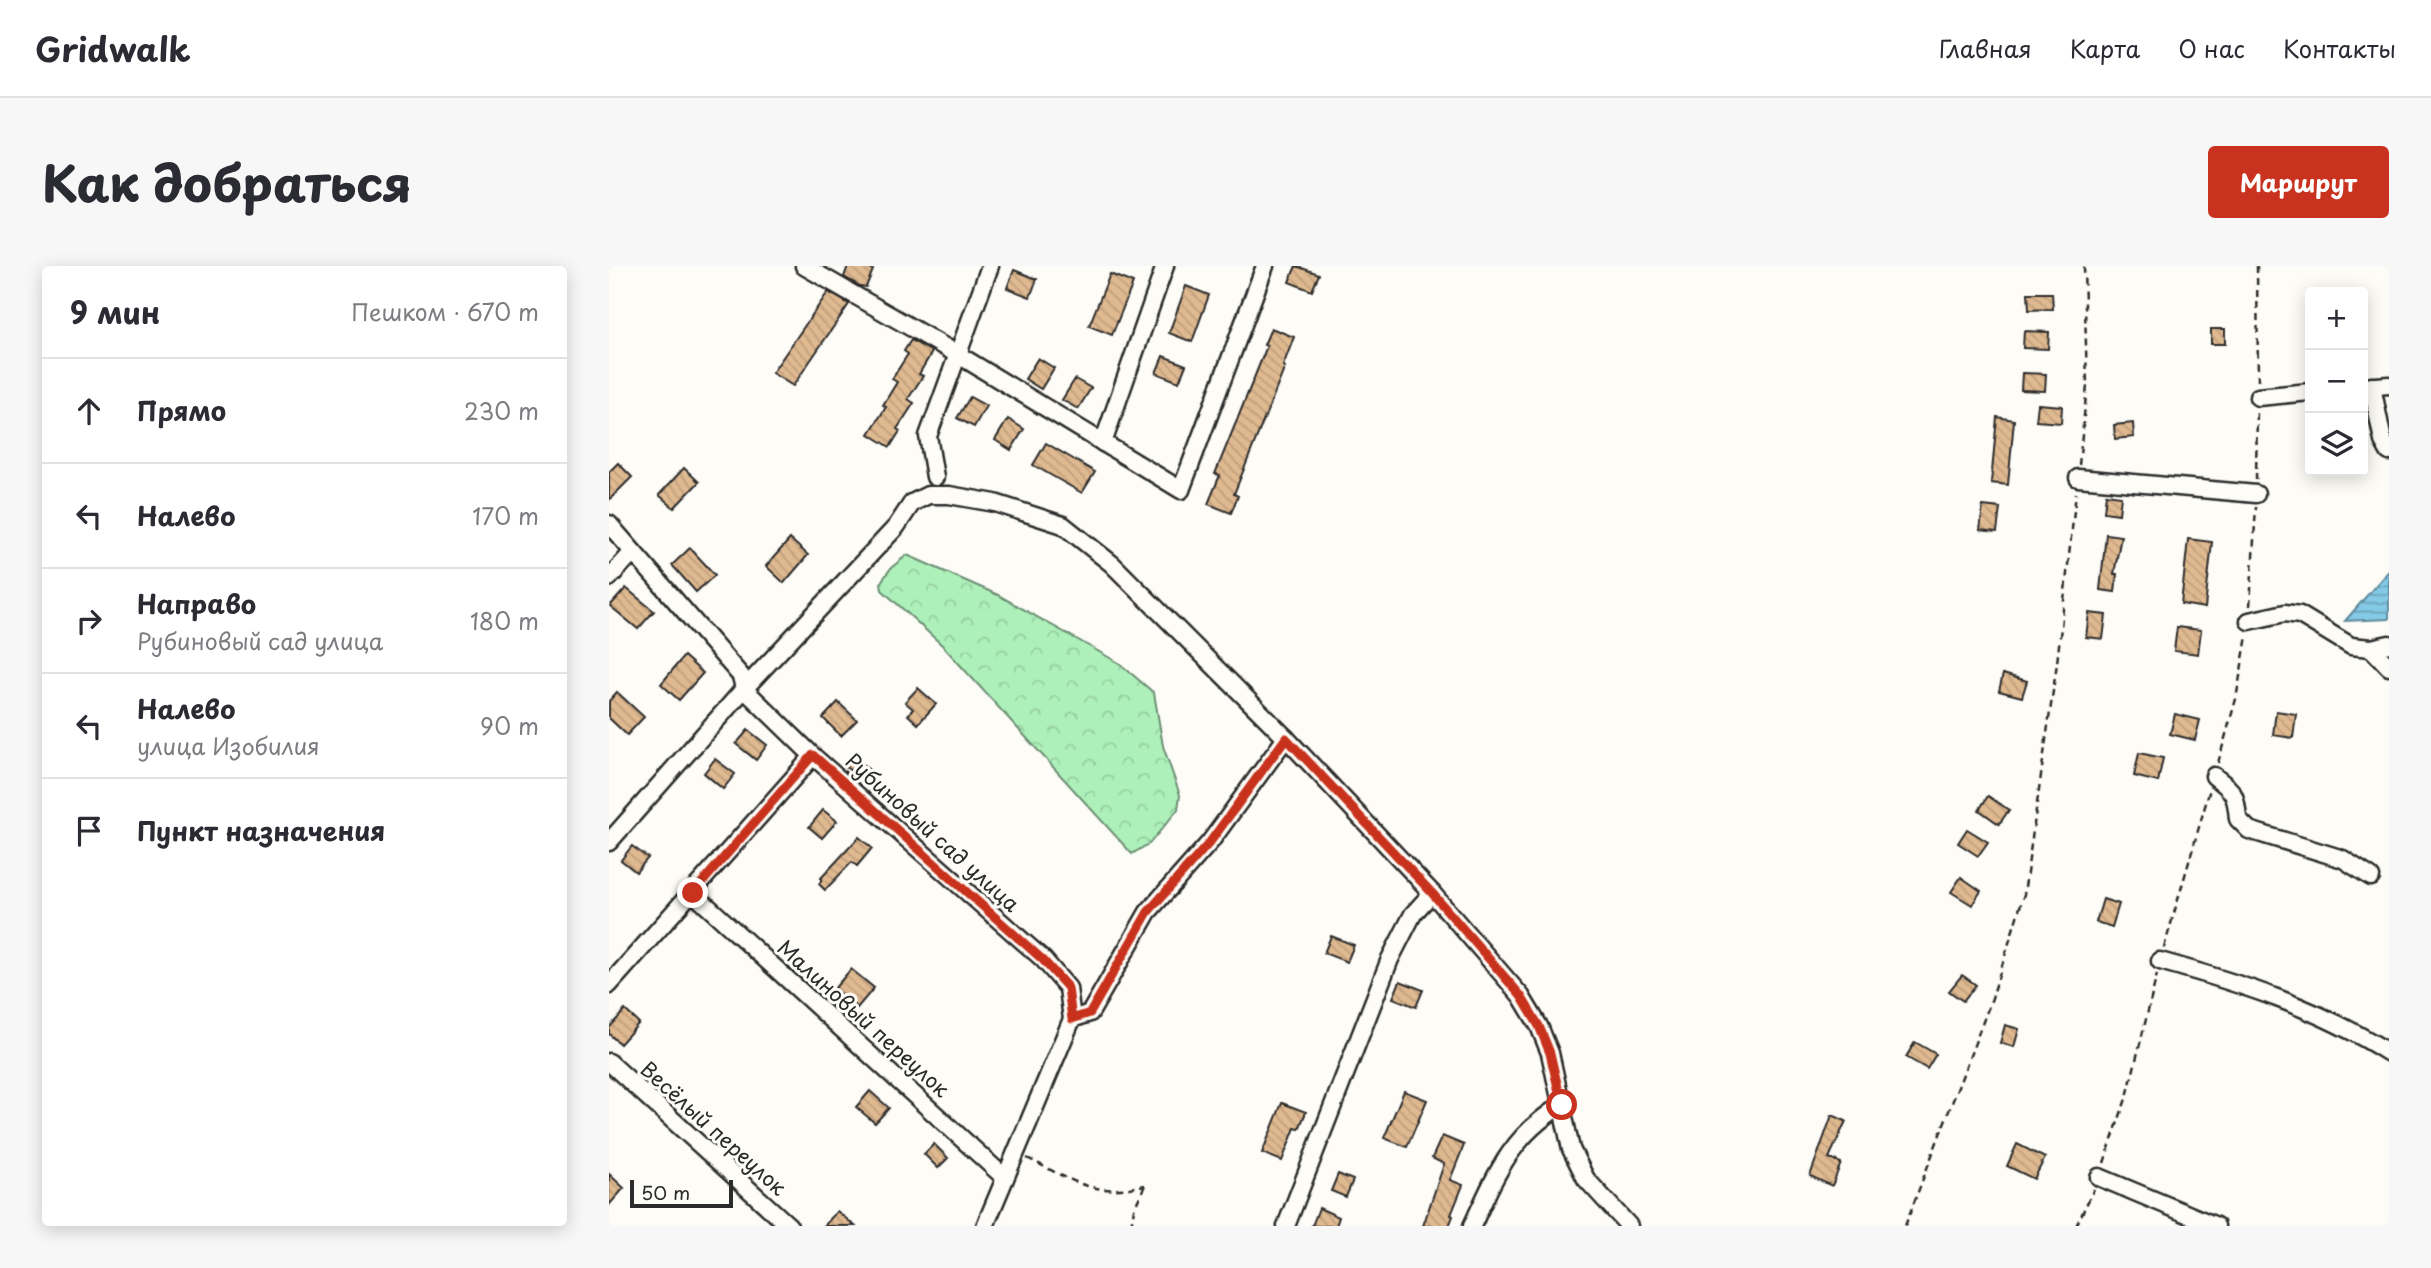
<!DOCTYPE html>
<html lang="ru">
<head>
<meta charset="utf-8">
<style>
	body { margin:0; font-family:"Playpen Sans",sans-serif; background:#f7f7f7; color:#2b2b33 }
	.controls { position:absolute; right:21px; top:21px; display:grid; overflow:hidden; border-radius:7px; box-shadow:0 4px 18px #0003 }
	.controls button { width:63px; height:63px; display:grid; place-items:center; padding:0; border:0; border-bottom:2px solid #e1e1e2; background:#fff; color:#2b2b33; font:35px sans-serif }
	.scale { position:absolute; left:21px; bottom:18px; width:103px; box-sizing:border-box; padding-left:7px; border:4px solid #2b2b2b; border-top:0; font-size:19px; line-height:24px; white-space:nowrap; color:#2b2b2b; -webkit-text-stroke:5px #fdfcf7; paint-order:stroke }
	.stop { position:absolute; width:21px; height:21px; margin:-16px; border:5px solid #c8321e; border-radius:50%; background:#fff }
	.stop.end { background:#c8321e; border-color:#fff; box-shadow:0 2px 7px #0008 }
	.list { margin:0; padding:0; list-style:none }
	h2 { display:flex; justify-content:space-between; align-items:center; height:91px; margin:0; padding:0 28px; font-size:30px }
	h2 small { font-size:23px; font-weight:400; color:#7c7c81 }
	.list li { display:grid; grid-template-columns:46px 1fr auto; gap:21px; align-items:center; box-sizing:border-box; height:105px; padding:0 28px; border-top:2px solid #e1e1e2 }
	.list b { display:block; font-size:26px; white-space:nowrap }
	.list p { margin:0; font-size:23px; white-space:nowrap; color:#7c7c81 }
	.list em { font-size:23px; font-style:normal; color:#7c7c81 }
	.icon { flex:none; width:38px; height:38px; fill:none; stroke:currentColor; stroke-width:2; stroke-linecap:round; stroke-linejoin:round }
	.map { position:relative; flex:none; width:1780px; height:960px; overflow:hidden; border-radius:7px }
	header { display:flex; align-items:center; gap:42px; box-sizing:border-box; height:98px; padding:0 35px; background:#fff; border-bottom:2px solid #e1e1e2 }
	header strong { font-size:33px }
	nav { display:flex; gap:38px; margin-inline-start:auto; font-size:24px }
	.intro { display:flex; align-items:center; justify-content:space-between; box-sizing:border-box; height:168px; padding:0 42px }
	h1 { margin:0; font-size:49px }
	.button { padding:18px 32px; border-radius:7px; background:#c8321e; color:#fff; font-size:24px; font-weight:700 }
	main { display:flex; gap:42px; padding:0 42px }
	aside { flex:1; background:#fff; border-radius:7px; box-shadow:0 4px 18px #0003 }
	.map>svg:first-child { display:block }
	.forest { fill:url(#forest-crowns); stroke:#6c8e72; stroke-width:2 }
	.water { fill:url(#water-rules); stroke:#608a9b; stroke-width:2 }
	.building { fill:url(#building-back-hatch); stroke:#2b2b2b; stroke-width:2 }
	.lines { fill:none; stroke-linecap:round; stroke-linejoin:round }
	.minor-casing { stroke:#2b2b2b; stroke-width:21 }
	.path { stroke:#2b2b2b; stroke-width:2.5; stroke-dasharray:7 5; stroke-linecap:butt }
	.minor { stroke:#fdfcf7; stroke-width:16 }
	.route { stroke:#c8321e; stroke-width:9 }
	.labels { text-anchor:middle; stroke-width:6; stroke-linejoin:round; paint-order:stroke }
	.street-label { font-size:21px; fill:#2b2b2b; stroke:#fdfcf7 }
</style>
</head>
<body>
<header>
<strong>Gridwalk</strong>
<nav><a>Главная</a><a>Карта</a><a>О нас</a><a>Контакты</a></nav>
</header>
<div class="intro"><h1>Как добраться</h1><a class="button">Маршрут</a></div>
<main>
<aside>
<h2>9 мин<small>Пешком · 670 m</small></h2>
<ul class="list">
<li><svg class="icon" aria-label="ahead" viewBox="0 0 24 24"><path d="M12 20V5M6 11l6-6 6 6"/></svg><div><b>Прямо</b></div><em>230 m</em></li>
<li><svg class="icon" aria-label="left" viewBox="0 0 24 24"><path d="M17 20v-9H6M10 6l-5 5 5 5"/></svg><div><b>Налево</b></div><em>170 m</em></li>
<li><svg class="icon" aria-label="right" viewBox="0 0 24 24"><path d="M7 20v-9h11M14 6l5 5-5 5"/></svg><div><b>Направо</b><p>Рубиновый сад улица</p></div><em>180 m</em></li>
<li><svg class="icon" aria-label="left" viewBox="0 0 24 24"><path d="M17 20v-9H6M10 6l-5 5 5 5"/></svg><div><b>Налево</b><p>улица Изобилия</p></div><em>90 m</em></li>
<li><svg class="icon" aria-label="arrive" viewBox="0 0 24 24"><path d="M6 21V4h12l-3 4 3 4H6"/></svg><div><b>Пункт назначения</b></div></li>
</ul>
</aside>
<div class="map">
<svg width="1780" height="960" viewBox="0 0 1780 960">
	<defs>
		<pattern id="forest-crowns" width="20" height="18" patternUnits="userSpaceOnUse" patternTransform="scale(1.75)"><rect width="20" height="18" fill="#adf0ba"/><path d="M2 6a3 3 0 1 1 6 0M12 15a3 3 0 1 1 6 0" fill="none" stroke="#95cea0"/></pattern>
		<pattern id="water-rules" width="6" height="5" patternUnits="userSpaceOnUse" patternTransform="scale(1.75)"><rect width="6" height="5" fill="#84c9e5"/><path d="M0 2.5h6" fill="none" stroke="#6ca3ba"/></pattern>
		<pattern id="building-back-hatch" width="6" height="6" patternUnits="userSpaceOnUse" patternTransform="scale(1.75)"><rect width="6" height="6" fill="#dfb990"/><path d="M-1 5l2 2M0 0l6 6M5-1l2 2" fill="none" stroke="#c09f7c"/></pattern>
	</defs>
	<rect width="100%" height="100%" fill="#fdfcf7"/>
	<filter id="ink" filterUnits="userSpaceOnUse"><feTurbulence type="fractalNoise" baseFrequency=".0143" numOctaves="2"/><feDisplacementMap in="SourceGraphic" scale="14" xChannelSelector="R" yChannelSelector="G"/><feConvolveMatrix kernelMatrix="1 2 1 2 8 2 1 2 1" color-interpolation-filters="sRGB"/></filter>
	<g filter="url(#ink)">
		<polygon class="forest" points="298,289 389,329 510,397 545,427 554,480 571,529 569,543 561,553 541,577 523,588 333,379 273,324 272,316 282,302"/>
		<polygon class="water" points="1780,304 1780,353 1736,355"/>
		<g class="building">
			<polygon points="239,0 255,0 264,4 257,21 251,20 235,11"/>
			<polygon points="687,0 710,8 703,25 680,16"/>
			<polygon points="405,4 428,13 421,31 398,22"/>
			<polygon points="501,8 524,17 503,69 480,60"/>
			<polygon points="577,20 600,29 583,76 560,67"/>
			<polygon points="219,26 240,38 184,120 163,107"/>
			<polygon points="1419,27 1443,27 1444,43 1420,44"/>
			<polygon points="662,62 685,71 674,100 676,101 625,228 629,230 622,247 599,238 611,209 606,208 658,80 655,79"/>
			<rect x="1602" y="63" width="14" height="15"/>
			<polygon points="1415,65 1440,66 1439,83 1414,82"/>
			<polygon points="302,74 323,86 310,108 314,110 299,133 305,137 288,163 291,165 281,181 260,168 277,141 274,139 288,116 283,113 299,88 295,85"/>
			<polygon points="554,90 577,99 570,116 547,107"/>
			<polygon points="429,92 445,102 432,123 416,113"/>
			<polygon points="1413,107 1437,108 1436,125 1412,124"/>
			<polygon points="466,113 482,122 469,143 453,134"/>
			<polygon points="361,131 377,140 365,161 348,152"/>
			<polygon points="1429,138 1453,140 1452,157 1427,155"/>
			<polygon points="1388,151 1405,154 1399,219 1382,217"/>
			<polygon points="399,153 415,163 402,184 386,174"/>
			<polygon points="1524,157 1525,171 1506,173 1505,159"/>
			<polygon points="437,177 486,206 473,227 424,199"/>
			<polygon points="9,197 23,211 0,234 0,206"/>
			<polygon points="75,202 90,216 65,242 50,229"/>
			<polygon points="1497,228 1512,230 1510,248 1495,246"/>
			<polygon points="1374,240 1391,242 1388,266 1371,264"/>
			<polygon points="1497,268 1512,270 1505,308 1508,308 1506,326 1491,324"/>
			<polygon points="181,273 199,289 175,317 157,300"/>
			<polygon points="1579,273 1603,276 1596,342 1572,338"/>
			<polygon points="81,282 106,309 87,326 63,299"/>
			<polygon points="17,322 45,345 29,363 1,340"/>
			<polygon points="1480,347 1497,349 1494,373 1477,371"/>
			<polygon points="1568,361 1592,364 1589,388 1565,385"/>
			<polygon points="75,390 94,407 70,434 52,418"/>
			<polygon points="1394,408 1418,415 1413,431 1390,425"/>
			<polygon points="309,422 327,438 309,458 299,449 304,443 296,436"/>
			<polygon points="8,426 35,451 18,469 0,452 0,435"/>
			<polygon points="229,436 248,454 232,470 214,452"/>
			<polygon points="1667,445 1687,448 1684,472 1664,469"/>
			<polygon points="1566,448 1591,454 1586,474 1561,468"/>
			<polygon points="139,464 158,479 147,494 127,478"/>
			<polygon points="1530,487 1554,492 1549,516 1525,510"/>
			<polygon points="245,491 265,508 257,517 237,501"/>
			<polygon points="106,493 126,508 114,523 95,507"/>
			<polygon points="1379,530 1400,544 1390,558 1370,544"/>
			<polygon points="214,544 228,555 213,572 200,561"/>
			<polygon points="1358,563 1379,576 1369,590 1349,577"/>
			<polygon points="250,571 263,582 248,600 243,596 216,624 210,618 213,613 212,612"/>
			<polygon points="23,580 39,592 27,606 12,594"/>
			<polygon points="1352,611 1372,625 1363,639 1342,626"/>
			<polygon points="1494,633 1510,638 1503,661 1487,656"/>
			<polygon points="722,670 745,679 738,696 715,687"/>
			<polygon points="242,703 265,722 248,742 244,738 234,749 222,739 231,728 225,723"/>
			<polygon points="1353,709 1367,719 1354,735 1340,725"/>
			<polygon points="791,715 814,724 807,741 784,732"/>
			<polygon points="16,744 30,757 11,778 0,768 0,762"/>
			<polygon points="1396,759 1410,763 1405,781 1391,777"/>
			<polygon points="1306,776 1327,788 1318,803 1297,791"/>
			<polygon points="261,825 280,842 266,857 247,841"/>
			<polygon points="795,825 818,834 798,881 775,872"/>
			<polygon points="673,837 697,846 690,863 686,862 673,895 653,887"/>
			<polygon points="1223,849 1237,855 1220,892 1232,897 1223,920 1201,910"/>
			<polygon points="833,870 855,879 841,914 854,919 842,949 844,950 840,960 814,960 835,898 823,892"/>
			<polygon points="325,878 339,892 329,902 315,888"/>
			<polygon points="1408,878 1436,892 1425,913 1398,900"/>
			<polygon points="0,908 15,922 0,939"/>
			<polygon points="729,908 744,914 737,931 722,925"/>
			<polygon points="710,942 730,951 727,960 703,960"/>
			<polygon points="228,945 246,960 215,960"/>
		</g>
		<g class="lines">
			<g class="minor-casing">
				<g id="minor">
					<polyline points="195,0 348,88 572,224 656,0"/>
					<polyline points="1763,120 1774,175 1780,186"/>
					<polyline points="1754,121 1780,119"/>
					<polyline points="1649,131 1701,126"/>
					<polyline points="494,177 556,0"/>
					<polyline points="326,211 319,170 381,0"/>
					<polyline points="1469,212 1647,228"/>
					<polyline points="0,258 132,410 135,423 204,490 434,693 459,722 463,753 376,960"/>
					<polyline points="0,312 24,286"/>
					<polyline points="1640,355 1676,347 1691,349 1742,380 1762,382 1780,378"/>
					<polyline points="1762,382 1780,401"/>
					<path d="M1605,510C1625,525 1627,528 1629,553L1640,564L1734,593L1762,611"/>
					<polyline points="0,576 135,423 287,261 303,237 319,229 340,229 386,237 454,259 503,298 677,472 823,627 912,730 930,760 941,787 962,883 977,913 1020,960"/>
					<polyline points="84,627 396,912"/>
					<path d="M1551,695C1630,717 1710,742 1780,787"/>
					<polyline points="0,719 204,490"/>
					<polyline points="463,753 481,747 539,646 601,576 677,472"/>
					<polyline points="0,796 180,960"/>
					<polyline points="1490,911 1607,960"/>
					<polyline points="677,960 781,693 804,648 823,627"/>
					<path d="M863,960C887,908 902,870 953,839"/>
				</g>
			</g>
			<g class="path">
				<polyline points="1648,0 1649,116"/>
				<polyline points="1470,199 1478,120 1475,0"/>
				<polyline points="1647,214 1648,143"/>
				<polyline points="1641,340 1647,241"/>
				<polyline points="1609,497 1627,433 1638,370"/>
				<polyline points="1555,682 1601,523"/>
				<path d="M418,892C464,914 482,932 536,919"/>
				<polyline points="1495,897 1519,827 1548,708"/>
				<polyline points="522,960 525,943 536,919"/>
				<polyline points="1296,960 1383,732 1415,628 1448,397 1467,227"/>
				<polyline points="1467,960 1485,923"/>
			</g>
			<use href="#minor" class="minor"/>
		</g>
	</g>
	<g class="lines" filter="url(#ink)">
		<polyline class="route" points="84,627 204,489 434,694 459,722 463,753 481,747 539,646 601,576 677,472 823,627 912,730 930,760 941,787 953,839"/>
	</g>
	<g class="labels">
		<g class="street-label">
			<text transform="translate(323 567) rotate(42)" y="7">Рубиновый сад улица</text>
			<text transform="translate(254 753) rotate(42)" y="7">Малиновый переулок</text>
			<text transform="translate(104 863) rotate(42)" y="7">Весёлый переулок</text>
		</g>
	</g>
</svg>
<div class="controls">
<button>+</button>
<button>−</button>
<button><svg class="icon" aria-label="layers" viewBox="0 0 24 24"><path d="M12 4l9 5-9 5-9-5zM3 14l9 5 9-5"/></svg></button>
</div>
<div class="scale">50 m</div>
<div class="stop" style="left:953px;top:839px"></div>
<div class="stop end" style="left:84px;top:627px"></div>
</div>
</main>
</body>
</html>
